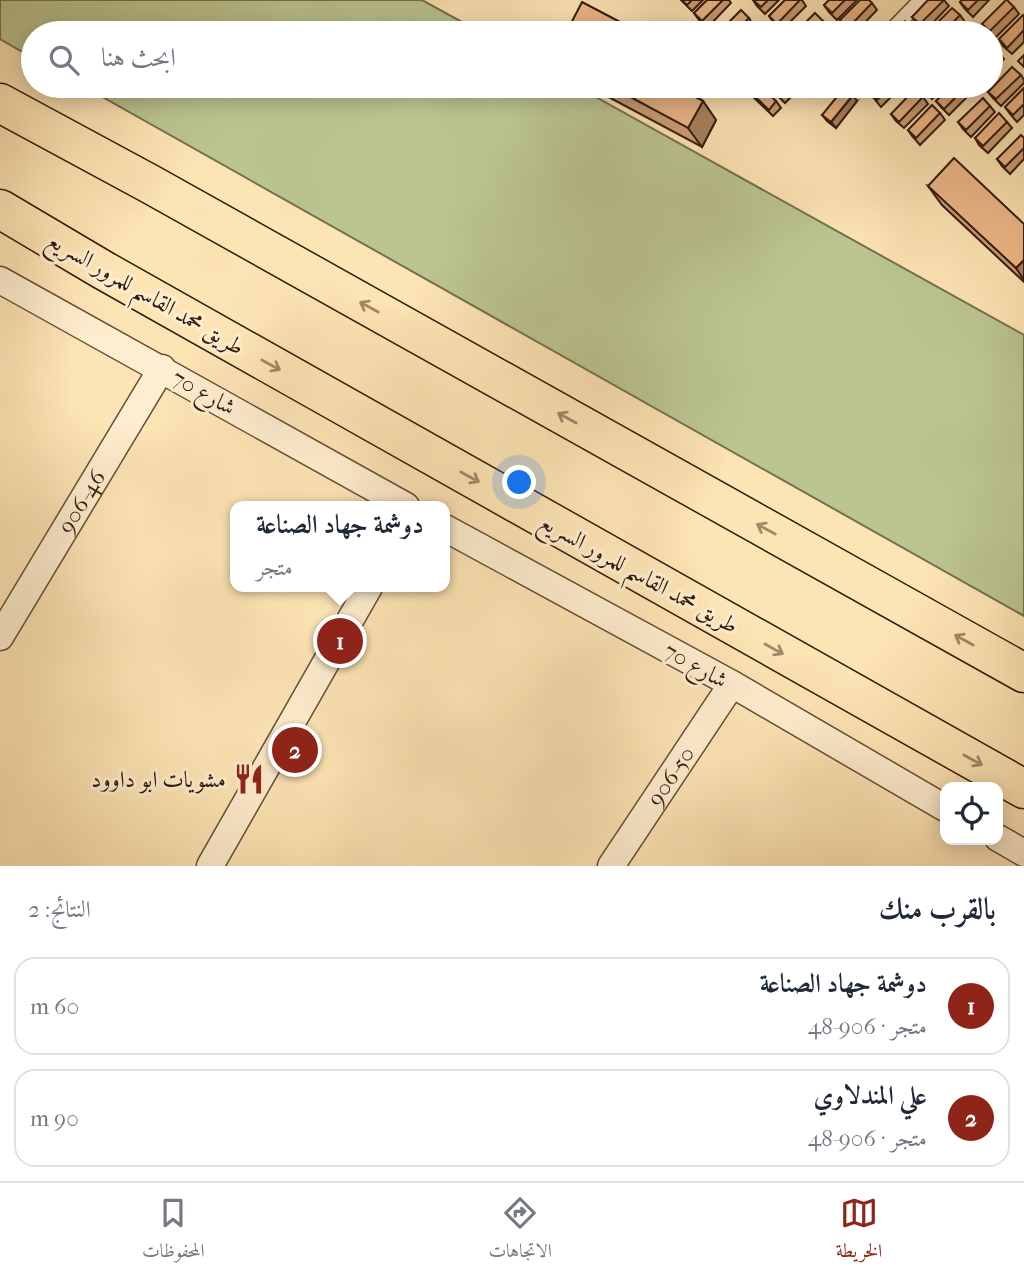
<!DOCTYPE html>
<html lang="ar">
<head>
<meta charset="utf-8">
<style>
	body { margin:0; font-family:"IM FELL French Canon",Amiri,serif; background:#f2f2f3; color:#1f2937; direction:rtl }
	.controls { position:absolute; right:21px; bottom:21px; display:grid; overflow:hidden; border-radius:14px; box-shadow:0 4px 18px #0003 }
	.controls button { width:63px; height:63px; display:grid; place-items:center; padding:0; border:0; border-bottom:2px solid #e0e1e3; background:#fff; color:#1f2937; font:35px sans-serif }
	.you { position:absolute; left:520px; top:483px; width:24px; height:24px; margin:-18px; border:5px solid #fff; border-radius:50%; background:#1a73e8; box-shadow:0 0 0 10px #1a73e833 }
	.badge { display:grid; place-items:center; width:46px; height:46px; border-radius:50%; background:#8f2418; color:#fff; font-size:23px; font-weight:700 }
	.pin { position:absolute; translate:-50% -50%; border:4px solid #fff; box-shadow:0 2px 7px #0006 }
	.popup { position:absolute; left:230px; top:501px; width:220px; height:91px; box-sizing:border-box; display:grid; place-content:center; border-radius:14px; background:#fff; filter:drop-shadow(0 2px 5px #0005); font-size:23px; white-space:nowrap; color:#747a83 }
	.popup b { font-size:26px; color:#1f2937 }
	.popup::after { content:''; position:absolute; left:50%; top:100%; margin-left:-14px; border:14px solid transparent; border-top-color:#fff }
	.list { margin:0; padding:0; list-style:none }
	h2 { display:flex; justify-content:space-between; align-items:center; height:91px; margin:0; padding:0 28px; font-size:30px }
	h2 small { font-size:23px; font-weight:400; color:#747a83 }
	.list li { display:grid; grid-template-columns:46px 1fr auto; gap:21px; align-items:center; box-sizing:border-box; height:98px; margin:0 14px 14px; padding:0 14px; border:2px solid #e0e1e3; border-radius:21px }
	.list b { display:block; font-size:26px; white-space:nowrap }
	.list p { margin:0; font-size:23px; white-space:nowrap; color:#747a83 }
	.list em { font-size:23px; font-style:normal; color:#747a83 }
	.icon { flex:none; width:38px; height:38px; fill:none; stroke:currentColor; stroke-width:2; stroke-linecap:round; stroke-linejoin:round }
	.map { position:relative; flex:none; width:1024px; height:866px; overflow:hidden; direction:ltr }
	.search { position:absolute; background:#fff; box-shadow:0 4px 18px #0003; left:21px; right:21px; top:21px; height:77px; display:flex; align-items:center; gap:18px; box-sizing:border-box; padding:0 24px; border-radius:38px; color:#747a83; font-size:26px }
	.sheet { height:315px; background:#fff }
	nav { display:flex; justify-content:space-around; align-items:center; box-sizing:border-box; height:98px; border-top:2px solid #e0e1e3; background:#fff; font-size:19px; color:#747a83 }
	nav a { display:grid; justify-items:center; gap:4px }
	nav .on { color:#8f2418 }
	.map>svg:first-child { display:block }
	.green { fill:#bbc590; stroke:#76704e; stroke-width:2 }
	.lines { fill:none; stroke-linecap:round; stroke-linejoin:round }
	.lane-casing { stroke:#654c36; stroke-width:17 }
	.street-casing { stroke:#654c36; stroke-width:29 }
	.highway-casing { stroke:#321a0c; stroke-width:41 }
	.lane { stroke:#feedce; stroke-width:14 }
	.street { stroke:#feedce; stroke-width:26 }
	.highway { stroke:#fde4b4; stroke-width:38 }
	.wall { fill:#cc9d75; stroke:#321a0c; stroke-width:2 }
	.shaded-wall { fill:#a6805f; stroke:#321a0c; stroke-width:2 }
	.building { fill:#edb788; stroke:#321a0c; stroke-width:2 }
	.oneway { stroke:#a28968 }
	.labels { text-anchor:middle; stroke-width:6; stroke-linejoin:round; paint-order:stroke }
	.street-label { font-size:23px; fill:#321a0c; stroke:#feedce }
	.poi-label { font-size:23px; fill:#321a0c; stroke:#feedce; text-anchor:end }
</style>
</head>
<body>
<div class="map">
<svg width="1024" height="866" viewBox="0 0 1024 866">
	<rect width="100%" height="100%" fill="#fde4b4"/>
	<filter id="stains"><feTurbulence type="fractalNoise" baseFrequency=".00286" numOctaves="4"/><feColorMatrix values="0 0 0 0 .2 0 0 0 0 .09 0 0 0 0 .02 0 0 0 .5 -.17"/></filter>
	<radialGradient id="worn" r=".72"><stop offset=".6" stop-color="#630" stop-opacity="0"/><stop offset="1" stop-color="#630" stop-opacity=".3"/></radialGradient>
	<g class="green">
		<polygon points="0,0 422,0 482,33 33,33 33,58 0,39"/>
		<polygon points="83,86 576,86 1024,335 1024,616"/>
	</g>
	<g class="lines">
		<g class="lane-casing">
			<polyline id="lane" points="889,33 921,0"/>
		</g>
		<g class="street-casing">
			<g id="street">
				<polyline points="0,280 406,506"/>
				<polyline points="445,528 732,684 945,808"/>
				<path id="s1" d="M0,637L162,368"/>
				<polyline points="998,838 1024,853"/>
				<polyline points="210,866 369,587"/>
				<path id="s2" d="M611,866L732,684"/>
			</g>
		</g>
		<g class="highway-casing">
			<g id="highway">
				<polyline points="0,103 150,184 1024,673"/>
				<polyline points="0,209 103,270 1024,789"/>
			</g>
		</g>
		<use href="#lane" class="lane"/>
		<use href="#street" class="street"/>
		<use href="#highway" class="highway"/>
	</g>
	<g class="wall">
		<polygon points="681,0 703,0 692,11"/>
		<polygon points="707,0 729,0 731,3 707,28 699,20 694,13"/>
		<polygon points="753,0 779,0 765,14 757,6"/>
		<polygon points="785,0 802,0 806,6 782,30 774,23 769,16"/>
		<polygon points="829,0 857,0 837,20 829,12 824,5"/>
		<polygon points="944,0 949,6 925,31 917,23 912,17"/>
		<polygon points="962,0 989,0 973,17 965,9 960,2"/>
		<polygon points="872,3 877,10 855,33 851,33 840,20"/>
		<polygon points="1014,7 1019,14 995,38 987,30 982,24"/>
		<polygon points="960,15 965,22 954,33 929,33"/>
		<polygon points="1024,16 1024,42 1012,54 1003,46 999,39"/>
		<polygon points="749,18 753,25 745,33 718,33"/>
		<polygon points="823,21 828,27 822,33 795,33"/>
		<polygon points="913,28 917,33 893,33"/>
		<polygon points="991,45 999,53 1004,59 991,73"/>
		<polygon points="1021,75 1024,80 1024,83 1001,106 993,98 988,92"/>
		<polygon points="588,86 676,86 703,101 716,120 702,147"/>
		<polygon points="744,86 776,101 781,108 773,116 748,92"/>
		<polygon points="775,86 802,86 785,103 777,95 772,88"/>
		<polygon points="860,86 871,86 865,91"/>
		<polygon points="875,86 902,86 881,107 869,92"/>
		<polygon points="920,86 946,86 932,99 924,91"/>
		<polygon points="951,86 969,86 973,91 949,115 941,107 936,101"/>
		<polygon points="1024,88 1024,115 1017,122 1010,114 1005,107"/>
		<polygon points="923,97 928,104 904,128 896,121 891,114"/>
		<polygon points="857,101 836,128 827,121 822,115"/>
		<polygon points="990,106 995,112 971,137 963,129 958,122"/>
		<polygon points="940,113 945,120 920,145 912,136 908,130"/>
		<polygon points="1007,122 1012,128 988,153 979,145 975,138"/>
		<polygon points="1024,138 1024,159 1010,174 1002,166 997,159"/>
		<polygon points="928,186 1024,224 1024,282 942,205"/>
	</g>
	<g class="shaded-wall">
		<polygon points="853,95 857,101 836,128 831,122"/>
		<polygon points="703,101 716,120 702,147 688,128"/>
		<polygon points="1024,260 1024,280 1016,268"/>
	</g>
	<g class="building">
		<polygon points="682,0 692,0 687,5"/>
		<polygon points="707,0 723,0 702,21 694,13"/>
		<polygon points="753,0 768,0 761,7"/>
		<polygon points="785,0 800,0 777,24 769,16"/>
		<polygon points="829,0 845,0 832,13 824,5"/>
		<polygon points="860,0 869,0 872,3 848,28 840,20"/>
		<polygon points="928,0 944,0 920,24 912,17"/>
		<polygon points="962,0 978,0 968,10 960,2"/>
		<polygon points="1006,0 1007,0 1014,7 990,31 982,24"/>
		<polygon points="582,2 641,33 566,33"/>
		<polygon points="952,8 960,15 943,33 929,33 928,32"/>
		<polygon points="741,10 749,18 734,33 718,33"/>
		<polygon points="815,13 823,21 811,33 795,33"/>
		<polygon points="1023,15 1024,16 1024,30 1007,48 999,39"/>
		<polygon points="905,21 913,28 908,33 893,33"/>
		<polygon points="757,26 765,33 750,33"/>
		<polygon points="831,28 836,33 826,33"/>
		<polygon points="974,29 979,33 970,33"/>
		<polygon points="991,45 999,53 991,61"/>
		<polygon points="1024,55 1024,67 1018,61"/>
		<polygon points="1012,67 1021,75 996,99 988,92"/>
		<polygon points="610,86 675,86 703,101 688,128"/>
		<polygon points="744,86 760,86 776,101 769,110"/>
		<polygon points="775,86 790,86 780,96 772,88"/>
		<polygon points="875,86 891,86 877,100 869,92"/>
		<polygon points="920,86 934,86 928,92"/>
		<polygon points="951,86 967,86 944,109 936,101"/>
		<polygon points="844,88 853,95 831,122 822,115"/>
		<polygon points="1024,88 1024,104 1013,115 1005,107"/>
		<polygon points="915,89 923,97 899,122 891,114"/>
		<polygon points="983,98 990,106 966,130 958,122"/>
		<polygon points="932,105 940,113 916,138 908,130"/>
		<polygon points="999,113 1007,122 983,146 975,138"/>
		<polygon points="1021,135 1024,138 1024,148 1005,167 997,159"/>
		<polygon points="954,158 1024,224 1024,260 1016,268 928,186"/>
	</g>
	<defs><path id="oneway-shaft" d="M-6 0H5M1.5-3L5.5 0L1.5 3" fill="none" stroke-width="1.6" stroke-linecap="round" stroke-linejoin="round" transform="scale(1.75)"/></defs>
	<g class="oneway">
		<use href="#oneway-shaft" transform="translate(369 307) rotate(-151)"/>
		<use href="#oneway-shaft" transform="translate(271 365) rotate(29)"/>
		<use href="#oneway-shaft" transform="translate(567 418) rotate(-151)"/>
		<use href="#oneway-shaft" transform="translate(470 477) rotate(29)"/>
		<use href="#oneway-shaft" transform="translate(766 529) rotate(-151)"/>
		<use href="#oneway-shaft" transform="translate(964 640) rotate(-151)"/>
		<use href="#oneway-shaft" transform="translate(774 649) rotate(29)"/>
		<use href="#oneway-shaft" transform="translate(973 760) rotate(29)"/>
	</g>
	<defs>
		<g id="restaurant-bare" transform="scale(2.415)"><path d="M-5-6h1v4h1v-4h1v4h1v-4h1v5L-1.5 .5V6h-2V.5L-5-1ZM5-6V6H3V1.5H1.5Q1.5-4 5-6Z" fill="#8f2418" stroke="#feedce" stroke-width="2.5" paint-order="stroke"/></g>
	</defs>
	<g fill-rule="evenodd">
		<use href="#restaurant-bare" x="249" y="779"/>
	</g>
	<g class="labels">
		<g class="street-label">
			<text transform="translate(146 293) rotate(30)" y="8">طريق محمد القاسم للمرور السريع</text>
			<text transform="translate(204 392) rotate(29)" y="8">شارع 70</text>
			<text dy="8" stroke="none"><textPath href="#s1" startOffset="158">906-46</textPath></text>
			<text transform="translate(639 573) rotate(29)" y="8">طريق محمد القاسم للمرور السريع</text>
			<text transform="translate(696 665) rotate(29)" y="8">شارع 70</text>
			<text dy="8" stroke="none"><textPath href="#s2" startOffset="108">906-50</textPath></text>
		</g>
		<g class="poi-label">
			<text x="226" y="787">مشويات ابو داوود</text>
		</g>
	</g>
	<rect width="100%" height="100%" filter="url(#stains)"/>
	<rect width="100%" height="100%" fill="url(#worn)"/>
</svg>
<div class="controls">
<button><svg class="icon" aria-label="locate" viewBox="0 0 24 24"><circle cx="12" cy="12" r="6"/><path d="M12 2v4M12 18v4M2 12h4M18 12h4"/></svg></button>
</div>
<div class="you"></div>
<div class="pin badge" style="left:340px;top:641px">1</div>
<div class="popup"><b>دوشمة جهاد الصناعة</b>متجر</div>
<div class="pin badge" style="left:295px;top:750px">2</div>
<div class="search"><svg class="icon" aria-label="search" viewBox="0 0 24 24"><circle cx="10" cy="10" r="6"/><path d="M15 15l6 6"/></svg>ابحث هنا</div>
</div>
<section class="sheet">
<h2>بالقرب منك<small>النتائج: 2</small></h2>
<ul class="list">
<li><span class="badge">1</span><div><b>دوشمة جهاد الصناعة</b><p>متجر · 906-48</p></div><em>60 m</em></li>
<li><span class="badge">2</span><div><b>علي المندلاوي</b><p>متجر · 906-48</p></div><em>90 m</em></li>
</ul>
</section>
<nav>
<a class="on"><svg class="icon" aria-label="map" viewBox="0 0 24 24"><path d="M3 6l6-2 6 2 6-2v14l-6 2-6-2-6 2zM9 4v14M15 6v14"/></svg>الخريطة</a>
<a><svg class="icon" aria-label="directions" viewBox="0 0 24 24"><path d="M12 3l9 9-9 9-9-9zM9 14v-3h6M13 9l2 2-2 2"/></svg>الاتجاهات</a>
<a><svg class="icon" aria-label="saved" viewBox="0 0 24 24"><path d="M7 4h10v16l-5-4-5 4z"/></svg>المحفوظات</a>
</nav>
</body>
</html>
